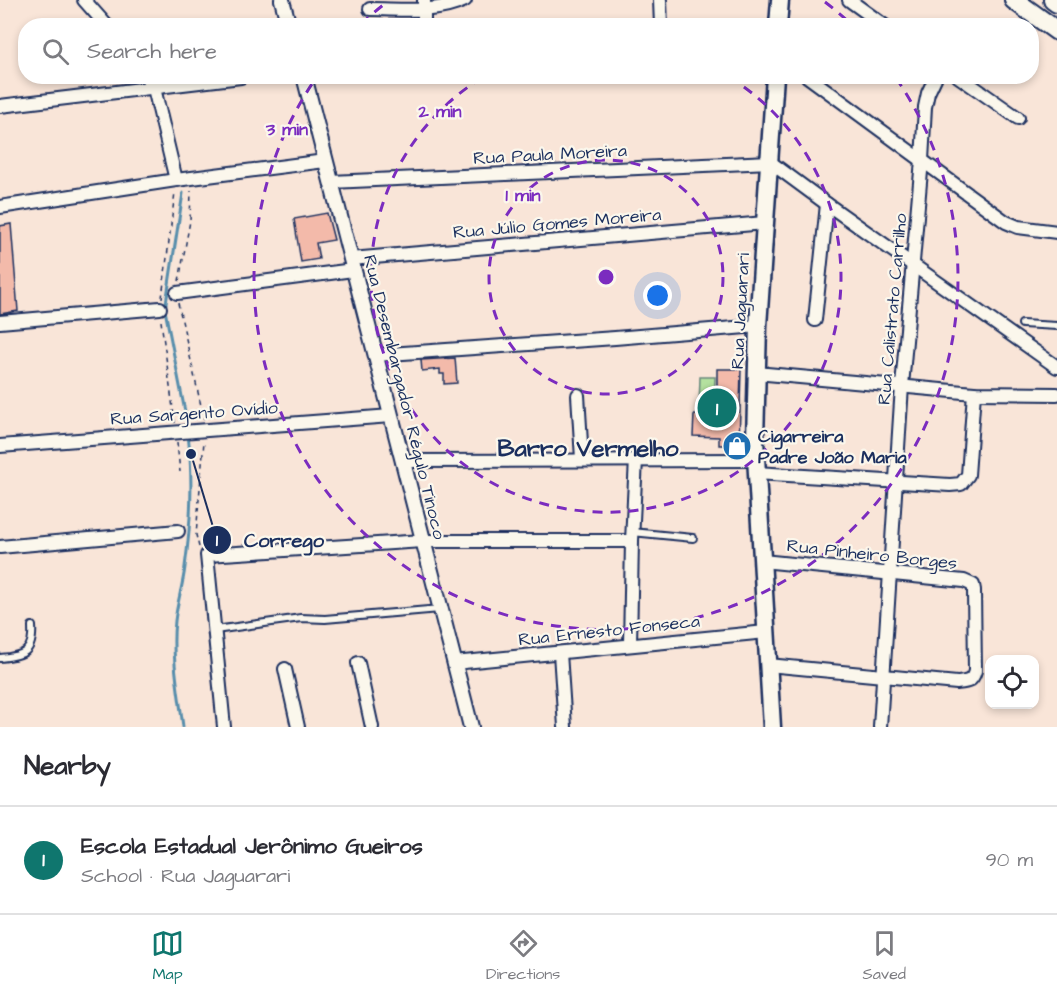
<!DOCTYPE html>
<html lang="en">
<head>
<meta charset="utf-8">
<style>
	body { margin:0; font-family:"Architects Daughter",sans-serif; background:#f7f7f7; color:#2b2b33 }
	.controls { position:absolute; right:18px; bottom:18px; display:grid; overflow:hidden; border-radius:12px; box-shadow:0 3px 9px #0003 }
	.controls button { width:54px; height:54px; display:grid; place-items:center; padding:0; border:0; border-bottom:2px solid #e1e1e2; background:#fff; color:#2b2b33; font:30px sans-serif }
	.you { position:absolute; left:658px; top:296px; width:21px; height:21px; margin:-15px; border:4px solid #fff; border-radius:50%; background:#1a73e8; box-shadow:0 0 0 9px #1a73e833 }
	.badge { display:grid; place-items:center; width:39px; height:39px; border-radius:50%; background:#0f766e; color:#fff; font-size:20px; font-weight:700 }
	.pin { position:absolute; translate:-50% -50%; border:3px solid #fff; box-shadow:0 2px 6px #0006 }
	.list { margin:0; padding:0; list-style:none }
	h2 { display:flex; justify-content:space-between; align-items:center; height:78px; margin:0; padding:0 24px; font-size:26px }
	h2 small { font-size:20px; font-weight:400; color:#7c7c81 }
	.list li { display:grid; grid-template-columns:39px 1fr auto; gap:18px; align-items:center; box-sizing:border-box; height:108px; padding:0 24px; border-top:2px solid #e1e1e2 }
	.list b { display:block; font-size:22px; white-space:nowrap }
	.list p { margin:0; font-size:20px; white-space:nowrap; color:#7c7c81 }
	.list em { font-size:20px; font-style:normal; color:#7c7c81 }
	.icon { flex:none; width:33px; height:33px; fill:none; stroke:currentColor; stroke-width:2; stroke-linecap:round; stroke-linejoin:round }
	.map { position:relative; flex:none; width:1057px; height:727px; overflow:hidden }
	.search { position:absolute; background:#fff; box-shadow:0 3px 9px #0003; left:18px; right:18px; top:18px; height:66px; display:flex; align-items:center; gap:15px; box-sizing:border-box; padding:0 21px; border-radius:24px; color:#7c7c81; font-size:22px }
	.sheet { height:186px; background:#fff }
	nav { display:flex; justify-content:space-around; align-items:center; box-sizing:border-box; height:84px; border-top:2px solid #e1e1e2; background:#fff; font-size:16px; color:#7c7c81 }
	nav a { display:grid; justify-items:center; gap:3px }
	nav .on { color:#0f766e }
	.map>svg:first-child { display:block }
	.green { fill:#b4e19f; stroke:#68887e; stroke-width:1.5 }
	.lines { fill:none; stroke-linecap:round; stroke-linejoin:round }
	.stream { stroke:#588eac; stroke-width:3 }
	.building { fill:#f3baaa; stroke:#1b2f5e; stroke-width:1.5 }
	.service-casing { stroke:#1b2f5e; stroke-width:10 }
	.minor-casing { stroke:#1b2f5e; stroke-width:16 }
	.tertiary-casing { stroke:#1b2f5e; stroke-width:18 }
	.secondary-casing { stroke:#1b2f5e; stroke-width:21 }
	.primary-casing { stroke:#1b2f5e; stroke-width:22 }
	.path { stroke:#1b2f5e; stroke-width:1.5; stroke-dasharray:4.5 4.5; stroke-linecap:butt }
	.service { stroke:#fbf7ec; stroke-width:6 }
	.minor { stroke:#fbf7ec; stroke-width:12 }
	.tertiary { stroke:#fbf7ec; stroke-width:14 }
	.secondary { stroke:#fbf7ec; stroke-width:16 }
	.primary { stroke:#fbf7ec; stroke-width:18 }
	.ring { fill:none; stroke:#7b2cbf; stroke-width:3; stroke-dasharray:10 8 }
	.labels { text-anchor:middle; stroke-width:4.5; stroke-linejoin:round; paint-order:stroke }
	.street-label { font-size:18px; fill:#1b2f5e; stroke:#fbf7ec }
	.poi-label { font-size:18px; font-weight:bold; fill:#1b2f5e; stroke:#fbf7ec; text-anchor:start }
	.district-label { font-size:24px; font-weight:bold; fill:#1b2f5e; stroke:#fbf7ec }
	.centre { fill:#7b2cbf; stroke:#fbf7ec; stroke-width:3 }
	.ring-label { font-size:18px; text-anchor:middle; font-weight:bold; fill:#7b2cbf; stroke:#fbf7ec; stroke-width:4.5; stroke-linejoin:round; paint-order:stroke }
	.leader { fill:none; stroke:#1b2f5e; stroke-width:2 }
	.callout-dot { fill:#1b2f5e; stroke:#fbf7ec; stroke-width:2 }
	.mark-label { font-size:18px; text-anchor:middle; font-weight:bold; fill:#fff }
	.callout-label { font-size:20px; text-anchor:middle; font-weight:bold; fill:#1b2f5e; stroke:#fbf7ec; stroke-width:4.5; stroke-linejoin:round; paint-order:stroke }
</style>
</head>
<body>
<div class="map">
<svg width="1057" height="727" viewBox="0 0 1057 727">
	<rect width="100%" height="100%" fill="#f9e5d8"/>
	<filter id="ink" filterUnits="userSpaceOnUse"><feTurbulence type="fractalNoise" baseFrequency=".0167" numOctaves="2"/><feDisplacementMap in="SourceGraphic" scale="12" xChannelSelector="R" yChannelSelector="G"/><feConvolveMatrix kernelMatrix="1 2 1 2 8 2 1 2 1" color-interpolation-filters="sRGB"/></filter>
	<g filter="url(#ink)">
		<polygon class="green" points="700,377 715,377 714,406 699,406"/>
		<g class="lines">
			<g class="stream">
				<polyline points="183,193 165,310 188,427"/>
				<path d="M183,727C179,693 171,656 175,621C177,603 183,585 185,567C191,524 193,477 188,434"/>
			</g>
		</g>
		<g class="building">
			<polygon points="327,213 334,240 316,243 319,259 301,262 294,219"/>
			<polygon points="11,224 18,311 0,314 0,226"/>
			<polygon points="455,358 457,383 444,384 444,374 440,374 440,369 422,371 421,360"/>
			<polygon points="717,369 741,369 739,445 719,445 719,437 693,436 694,415 717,415"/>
		</g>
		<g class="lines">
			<g class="service-casing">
				<g id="service">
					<polyline points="1022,324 1057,326"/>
					<polyline points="632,532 693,538"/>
					<polyline points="215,630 301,618 325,619 440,609"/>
					<path d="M0,658C24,656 34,652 32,626"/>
				</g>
			</g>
			<g class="minor-casing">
				<g id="minor">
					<polyline points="84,0 107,26"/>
					<polyline points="424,0 424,26"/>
					<polyline points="660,0 661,26"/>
					<polyline points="849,0 885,26"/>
					<path d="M370,9C401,9 436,14 465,0"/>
					<polyline points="146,76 154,88 176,180"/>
					<polyline points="807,76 1006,222 1018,227 1057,232"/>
					<polyline points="958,76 1018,118"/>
					<polyline points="0,106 241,77"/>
					<polyline points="331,182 770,162 827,204 1057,367"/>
					<polyline points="0,207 176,180 325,161"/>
					<polyline points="351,259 765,223"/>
					<polyline points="177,293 353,270"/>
					<polyline points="815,320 827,204"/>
					<polyline points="0,322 160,308"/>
					<polyline points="375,355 615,338 758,326"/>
					<polyline points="756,373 974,393 1057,394"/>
					<polyline points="578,395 582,459"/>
					<polyline points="0,446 391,416"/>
					<polyline points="402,461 756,460"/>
					<polyline points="756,473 950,485 961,484 968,475 974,393"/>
					<polyline points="0,547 178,531"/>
					<path d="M762,561L964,581L973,585L974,590L975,671C972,682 967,682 957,683L768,665"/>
					<polyline points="630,645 632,541 636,459"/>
					<polyline points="560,653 565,727"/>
					<polyline points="358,663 372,727"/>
					<polyline points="454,663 766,632"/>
					<polyline points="285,669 298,727"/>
					<polyline points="224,727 207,555 423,541 632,541"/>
					<polyline points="880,727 902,386 922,160 925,107 928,93 936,76"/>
				</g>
			</g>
			<g class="tertiary-casing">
				<g id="tertiary">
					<polyline points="282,0 289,26"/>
					<polyline points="304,76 471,727"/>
				</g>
			</g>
			<g class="secondary-casing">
				<g id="secondary">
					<polyline points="778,26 780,0"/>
					<polyline points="772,727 755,440 758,326 775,76"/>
				</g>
			</g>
			<g class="primary-casing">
				<g id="primary">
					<polyline points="1014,0 1057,31"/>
					<polyline points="1053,0 1057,3"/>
				</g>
			</g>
			<g class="path">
				<polyline points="179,281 190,221 191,191"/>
				<polyline points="162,298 175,192"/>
				<polyline points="178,303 204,419"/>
				<polyline points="161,321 175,423"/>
				<polyline points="177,442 180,472"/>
				<polyline points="199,547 196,535 204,441"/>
			</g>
			<use href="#service" class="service"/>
			<use href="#minor" class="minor"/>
			<use href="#tertiary" class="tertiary"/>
			<use href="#secondary" class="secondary"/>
			<use href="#primary" class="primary"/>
		</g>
	</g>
	<g class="ring">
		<circle cx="606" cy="277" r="117"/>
		<path d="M729 77A235 235 0 1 1 483 77"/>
		<path d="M361 24A352 352 0 0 1 387 2M825 2A352 352 0 0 1 851 24M896 78A352 352 0 1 1 316 78"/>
	</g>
	<defs>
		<g id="shop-disc" transform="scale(1.5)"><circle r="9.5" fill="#1f6fb2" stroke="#fbf7ec"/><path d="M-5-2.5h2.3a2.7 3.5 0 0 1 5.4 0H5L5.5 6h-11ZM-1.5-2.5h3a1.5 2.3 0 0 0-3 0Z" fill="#fff"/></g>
	</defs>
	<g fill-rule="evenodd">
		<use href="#shop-disc" x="737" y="446"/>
	</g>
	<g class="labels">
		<g class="street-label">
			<text transform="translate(550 154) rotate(-3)" y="6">Rua Paula Moreira</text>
			<text transform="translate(557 223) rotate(-5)" y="6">Rua Júlio Gomes Moreira</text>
			<text transform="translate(892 309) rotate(-85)" y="6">Rua Calistrato Carrilho</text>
			<text transform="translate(740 311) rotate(-87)" y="6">Rua Jaguarari</text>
			<text transform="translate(405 397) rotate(76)" y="6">Rua Desembargador Régulo Tinoco</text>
			<text transform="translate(194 413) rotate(-4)" y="6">Rua Sargento Ovídio</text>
			<text transform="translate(872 554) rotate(6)" y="6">Rua Pinheiro Borges</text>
			<text transform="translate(609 630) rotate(-6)" y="6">Rua Ernesto Fonseca</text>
		</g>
		<g class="poi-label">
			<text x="758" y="442">Cigarreira<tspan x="758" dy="21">Padre João Maria</tspan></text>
		</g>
		<g class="district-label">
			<text x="588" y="456">Barro Vermelho</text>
		</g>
	</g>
	<circle cx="606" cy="277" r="9" class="centre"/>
	<g class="ring-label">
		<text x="440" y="117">2 min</text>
		<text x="287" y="135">3 min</text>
		<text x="523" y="201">1 min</text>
	</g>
	<path class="leader" d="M191 454L217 540"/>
	<g class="callout-dot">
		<circle cx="191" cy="454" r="6"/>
		<circle cx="217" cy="540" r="15"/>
	</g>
	<g class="mark-label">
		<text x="217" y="546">1</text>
	</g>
	<g class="callout-label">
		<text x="284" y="547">Corrego</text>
	</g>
</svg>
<div class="controls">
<button><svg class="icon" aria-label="locate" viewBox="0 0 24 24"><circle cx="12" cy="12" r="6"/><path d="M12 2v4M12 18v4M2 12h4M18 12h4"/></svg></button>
</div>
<div class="you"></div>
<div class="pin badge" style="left:717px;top:408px">1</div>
<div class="search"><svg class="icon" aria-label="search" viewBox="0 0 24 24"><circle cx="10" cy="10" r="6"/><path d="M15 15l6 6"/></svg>Search here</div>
</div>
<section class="sheet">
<h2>Nearby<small></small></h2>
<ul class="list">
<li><span class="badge">1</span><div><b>Escola Estadual Jerônimo Gueiros</b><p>School · Rua Jaguarari</p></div><em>90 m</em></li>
</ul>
</section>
<nav>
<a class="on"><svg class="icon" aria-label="map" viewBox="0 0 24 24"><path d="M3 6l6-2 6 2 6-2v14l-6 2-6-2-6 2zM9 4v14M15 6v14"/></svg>Map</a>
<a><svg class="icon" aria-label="directions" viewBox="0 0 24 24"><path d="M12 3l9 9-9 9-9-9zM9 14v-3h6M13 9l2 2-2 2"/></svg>Directions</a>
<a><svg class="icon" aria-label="saved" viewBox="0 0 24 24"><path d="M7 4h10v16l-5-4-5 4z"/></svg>Saved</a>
</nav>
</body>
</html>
